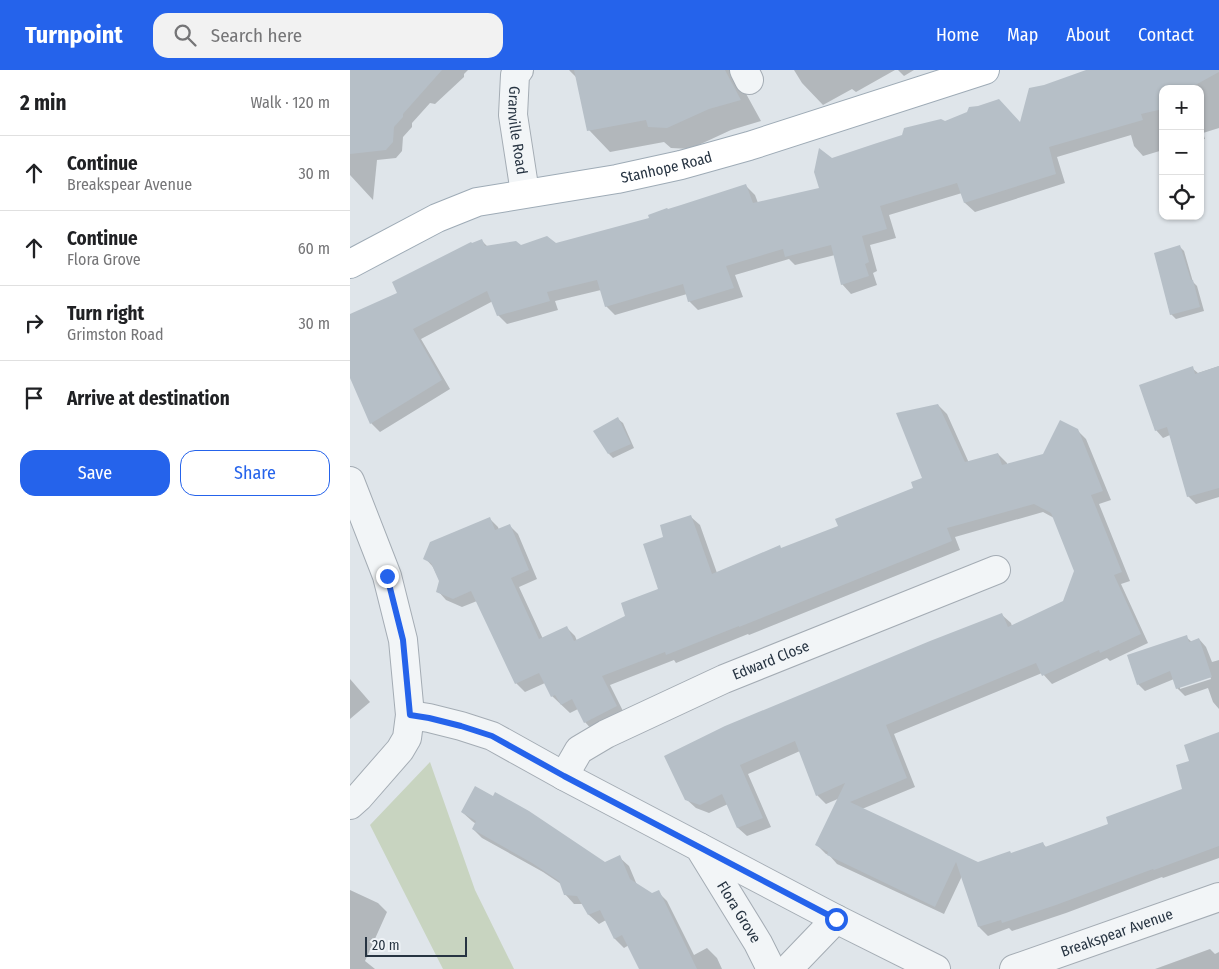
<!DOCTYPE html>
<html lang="en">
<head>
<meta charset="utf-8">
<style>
	body { margin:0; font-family:"Fira Sans Condensed",sans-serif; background:#f2f2f2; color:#202124 }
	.controls { position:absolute; right:15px; top:15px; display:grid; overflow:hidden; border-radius:10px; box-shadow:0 1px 4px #0004 }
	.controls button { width:45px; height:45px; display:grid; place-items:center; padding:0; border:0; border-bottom:1px solid #e0e0e0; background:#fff; color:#202124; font:25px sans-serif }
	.scale { position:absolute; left:15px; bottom:12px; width:102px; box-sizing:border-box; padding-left:5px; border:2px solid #273442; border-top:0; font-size:14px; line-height:18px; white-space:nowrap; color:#273442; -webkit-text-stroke:4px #eff3f7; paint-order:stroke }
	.stop { position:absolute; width:15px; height:15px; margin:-11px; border:4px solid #2563eb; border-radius:50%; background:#fff }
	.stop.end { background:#2563eb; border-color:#fff; box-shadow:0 1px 5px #0008 }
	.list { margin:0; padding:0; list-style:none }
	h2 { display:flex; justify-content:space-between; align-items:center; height:65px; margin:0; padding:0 20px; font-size:21px }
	h2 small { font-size:16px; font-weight:400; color:#757577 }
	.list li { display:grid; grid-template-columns:32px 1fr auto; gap:15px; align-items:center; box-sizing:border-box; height:75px; padding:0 20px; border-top:1px solid #e0e0e0 }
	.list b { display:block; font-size:19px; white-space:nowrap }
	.list p { margin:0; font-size:16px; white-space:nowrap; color:#757577 }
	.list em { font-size:16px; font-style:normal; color:#757577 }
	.actions { display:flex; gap:10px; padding:15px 20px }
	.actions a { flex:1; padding:11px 0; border:1px solid #2563eb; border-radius:15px; text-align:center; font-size:18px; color:#2563eb }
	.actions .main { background:#2563eb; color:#fff }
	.icon { flex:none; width:28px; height:28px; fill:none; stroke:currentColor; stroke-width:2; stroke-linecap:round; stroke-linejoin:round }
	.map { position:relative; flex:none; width:869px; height:899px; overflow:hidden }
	header { display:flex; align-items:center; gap:30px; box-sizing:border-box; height:70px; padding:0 25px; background:#2563eb; color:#fff }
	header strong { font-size:24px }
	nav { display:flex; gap:28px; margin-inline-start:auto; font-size:18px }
	.search { width:350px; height:45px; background:#f2f2f2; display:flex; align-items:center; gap:12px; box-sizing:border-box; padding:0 18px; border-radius:15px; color:#757577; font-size:19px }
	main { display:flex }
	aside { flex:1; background:#fff }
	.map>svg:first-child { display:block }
	.green { fill:#c8d4c0 }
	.shadow { fill:#0003; fill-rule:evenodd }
	.building { fill:#b6bfc7 }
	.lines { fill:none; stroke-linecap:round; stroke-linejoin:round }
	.minor-casing { stroke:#a4acb4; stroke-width:30 }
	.major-casing { stroke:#9eabb6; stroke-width:30 }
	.minor { stroke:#f2f5f7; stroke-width:28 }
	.major { stroke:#fff; stroke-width:28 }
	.route { stroke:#2563eb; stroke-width:6 }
	.labels { text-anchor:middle; stroke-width:4; stroke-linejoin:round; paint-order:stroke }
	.street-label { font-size:15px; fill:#273442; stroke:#eff3f7 }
</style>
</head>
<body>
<header>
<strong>Turnpoint</strong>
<div class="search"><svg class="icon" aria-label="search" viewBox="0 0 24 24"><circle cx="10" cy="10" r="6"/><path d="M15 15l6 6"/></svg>Search here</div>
<nav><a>Home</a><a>Map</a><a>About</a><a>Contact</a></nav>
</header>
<main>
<aside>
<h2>2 min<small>Walk · 120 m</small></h2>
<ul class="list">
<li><svg class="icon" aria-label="ahead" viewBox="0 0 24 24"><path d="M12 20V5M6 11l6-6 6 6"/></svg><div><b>Continue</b><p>Breakspear Avenue</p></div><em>30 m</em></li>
<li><svg class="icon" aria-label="ahead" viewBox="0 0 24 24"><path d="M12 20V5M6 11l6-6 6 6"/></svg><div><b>Continue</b><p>Flora Grove</p></div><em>60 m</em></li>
<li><svg class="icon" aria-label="right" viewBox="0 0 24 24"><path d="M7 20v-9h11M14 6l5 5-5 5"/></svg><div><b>Turn right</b><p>Grimston Road</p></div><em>30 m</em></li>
<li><svg class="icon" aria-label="arrive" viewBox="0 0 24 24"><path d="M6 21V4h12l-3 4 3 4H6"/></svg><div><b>Arrive at destination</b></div></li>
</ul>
<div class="actions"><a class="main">Save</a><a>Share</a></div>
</aside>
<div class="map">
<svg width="869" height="899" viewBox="0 0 869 899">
	<rect width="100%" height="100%" fill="#dfe5ea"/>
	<polygon class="green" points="80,692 125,820 164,899 93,899 20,755"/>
	<g class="shadow">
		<polygon points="8,0 118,0 114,4 114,7 85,34 80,33 62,53 62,57 53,67 52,81 46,88 27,90 23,130 0,105 0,21"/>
		<polygon points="219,0 383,0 411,51 381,60 340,79 321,78 314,72 260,82 239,60 228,9"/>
		<polygon points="444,0 545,0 506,22 502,19 473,35 452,13"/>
		<polygon points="548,0 564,0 554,6"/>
		<polygon points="743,0 869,0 869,58 853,63 855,69 850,70 850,19 813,19 813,80 793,86 784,76 781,65 707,87 715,113 625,142 615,133 612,123 539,145 546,168 520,175 527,201 523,203 527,215 501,224 492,214 485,185 445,195 439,189 385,205 393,227 348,240 339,231 337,224 265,245 256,236 251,220 205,231 208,240 157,254 148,245 143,231 71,269 100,319 30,362 21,353 0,305 0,246 49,224 131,170 138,177 206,174 301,149 396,116 405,125 408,133 470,119 482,90 595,52 671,54"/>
		<polygon points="830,177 834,181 843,212 847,216 854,241 826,249 821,244"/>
		<polygon points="869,296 869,427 846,434 838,426 820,365 813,368 806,360 842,298 848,303"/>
		<polygon points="588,335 597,344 619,393 648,384 657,393 657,395 694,385 727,360 736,369 761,430 749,434 780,511 771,514 798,573 760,591 757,588 702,614 692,603 544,664 565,717 512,739 628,793 662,784 693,774 697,778 869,713 869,788 813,808 812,807 716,843 662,861 659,858 638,866 629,857 612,806 594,844 487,794 479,785 476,784 467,775 490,728 476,734 467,725 450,681 398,704 421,757 397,766 388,758 378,734 359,743 346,738 336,729 316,686 652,545 661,553 662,556 714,532 726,501 704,448 693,442 605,467 610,480 399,565 398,564 326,593 324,590 260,615 275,645 243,661 235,652 228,639 220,643 202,626 195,613 175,622 166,613 127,531 112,537 96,530 88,521 90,511 83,497 75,488 139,448 148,457 149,460 160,456 168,464 187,509 169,517 193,569 217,558 225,566 227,571 277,546 309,520 314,468 341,447 350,455 367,503 490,457 565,419 573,408"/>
		<polygon points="268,349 273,353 284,378 263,388 259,384"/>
		<path d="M836,567L842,572L849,569L856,577L862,592L869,590V639L863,632L858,618L835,626L827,618L824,609L795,621L788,614ZM860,606L861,609L830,619V616Z"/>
		<polygon points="0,609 20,632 0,649"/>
		<polygon points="112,742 254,793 269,787 279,796 287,815 302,825 308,822 317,831 344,885 357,878 367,888 372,899 291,899 279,875 274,878 265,869 256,850 249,854 239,845 233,834 224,834 215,824 211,814 193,802 132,768 123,759 126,754 122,751"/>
		<polygon points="0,820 28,833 37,842 15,891 25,899 0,899"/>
		<polygon points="860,879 865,884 869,882 869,899 805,899"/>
	</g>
	<g class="building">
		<polygon points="0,0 92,0 53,44 53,47 44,57 43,72 36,80 0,84"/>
		<polygon points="224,0 375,0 391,30 359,39 317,58 298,57 296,50 237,61"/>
		<polygon points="736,0 869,0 869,2 838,19 813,19 813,39 791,44 793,50 699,77 706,104 614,133 607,113 530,136 537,159 512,166 519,192 515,194 519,206 491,215 481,175 435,187 433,179 376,196 384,218 338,232 333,214 255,237 247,210 197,222 200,231 147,246 137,221 63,259 92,310 20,354 0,308 0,244 47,223 42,212 121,172 122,173 132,169 135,176 166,171 171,175 197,166 206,173 299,148 298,145 317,138 318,139 331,135 396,114 403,133 469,118 464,102 469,78 482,88 524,74 552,65 554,58 591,49 595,51 617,42 619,37 628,36 649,29 670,52 679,18 694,15"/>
		<polygon points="830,175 841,210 843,210 850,237 820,245 804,183"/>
		<polygon points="843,296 845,304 869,296 869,418 837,427 817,357 805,361 789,315"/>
		<polygon points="588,334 615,392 648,383 652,395 693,384 710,350 728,359 753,421 741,425 772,502 764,505 791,564 750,583 749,580 692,606 686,593 536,655 557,708 500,732 628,792 660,781 661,783 693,772 695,777 758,754 756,747 832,719 826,695 839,691 834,675 869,662 869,776 804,800 803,799 706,835 652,853 651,850 628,857 606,792 585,837 477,785 478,782 465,775 495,713 466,726 445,671 390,695 413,748 387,758 372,724 350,735 335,730 314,686 375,656 580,571 652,543 658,557 713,531 724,501 701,443 684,434 597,458 602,471 389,557 389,556 316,585 315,582 252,606 267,636 234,653 222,629 211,635 205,625 201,627 189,603 165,614 121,521 103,529 86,522 89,511 81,493 73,489 80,472 140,447 145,460 160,454 179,500 161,508 189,569 217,556 224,571 275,546 271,533 308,519 293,474 313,467 310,455 341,445 362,504 430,475 431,478 488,456 485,449 563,418 561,412 572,408 546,343"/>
		<polygon points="268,347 281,374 258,384 243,361"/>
		<polygon points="837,565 839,572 849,568 862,607 826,619 820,601 787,615 777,585"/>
		<polygon points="125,716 143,726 145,722 179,741 255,792 270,785 280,809 302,823 309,820 347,899 289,899 272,865 264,869 250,840 238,845 227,826 214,825 209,811 182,793 122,759 126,751 111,742"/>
	</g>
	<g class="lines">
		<g class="minor-casing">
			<g id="minor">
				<path id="s1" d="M169,0L165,5L163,45L175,123"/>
				<polyline points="394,0 399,10"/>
				<polyline points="0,411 37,506 53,570 60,645 57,668 50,680 9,727 0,735"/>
				<path id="s2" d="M60,645L79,648L111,656L142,666L214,706L349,777L408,873L421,899"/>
				<path id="s3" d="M214,706L229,680L256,664L374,609L646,500"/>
				<polyline points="349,777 486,849 586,899"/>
				<polyline points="438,899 486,849"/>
				<path id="s4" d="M664,899L869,827"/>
			</g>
		</g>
		<g class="major-casing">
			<g id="major">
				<path id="s5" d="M0,194L87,148L127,132L267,109L331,95L399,76L635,0"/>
			</g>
		</g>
		<use href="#minor" class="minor"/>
		<use href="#major" class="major"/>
	</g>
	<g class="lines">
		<polyline class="route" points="37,506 53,570 60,645 79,648 111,656 142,666 214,706 486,849"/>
	</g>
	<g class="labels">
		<g class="street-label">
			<text dy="5" stroke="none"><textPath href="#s1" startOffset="62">Granville Road</textPath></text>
			<text dy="5" stroke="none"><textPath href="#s5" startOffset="334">Stanhope Road</textPath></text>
			<text dy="5" stroke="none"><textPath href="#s3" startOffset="242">Edward Close</textPath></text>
			<text dy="5" stroke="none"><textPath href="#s2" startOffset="396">Flora Grove</textPath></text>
			<text dy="5" stroke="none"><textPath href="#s4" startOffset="109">Breakspear Avenue</textPath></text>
		</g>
	</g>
</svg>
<div class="controls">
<button>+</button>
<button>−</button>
<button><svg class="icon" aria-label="locate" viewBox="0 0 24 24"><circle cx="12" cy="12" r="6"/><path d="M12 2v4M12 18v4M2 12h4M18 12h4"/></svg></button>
</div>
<div class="scale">20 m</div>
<div class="stop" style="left:486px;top:849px"></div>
<div class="stop end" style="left:37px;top:506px"></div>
</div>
</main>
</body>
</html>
